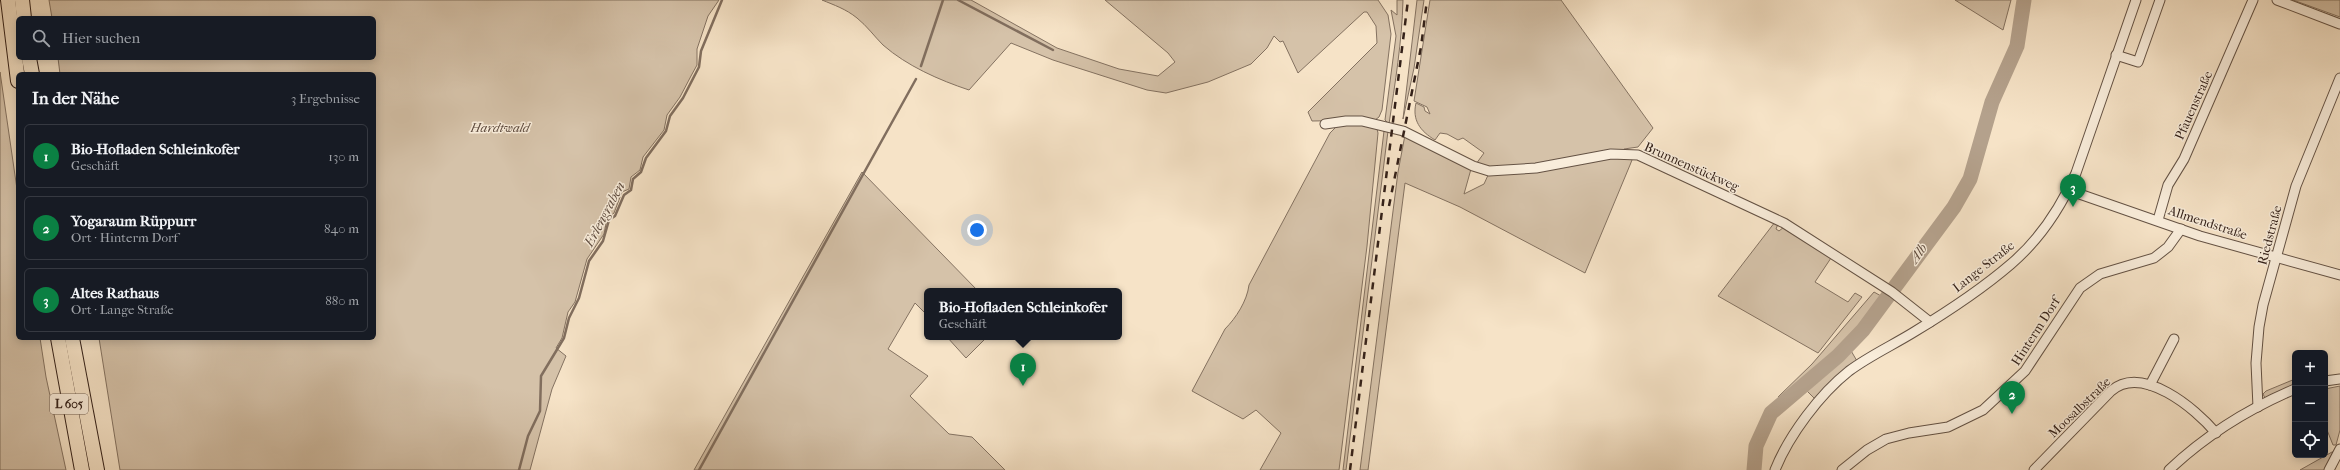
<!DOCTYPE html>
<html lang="de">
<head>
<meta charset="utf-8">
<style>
	body { margin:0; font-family:"IM FELL French Canon",serif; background:#242831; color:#f1f3f6 }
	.controls { position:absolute; right:12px; bottom:12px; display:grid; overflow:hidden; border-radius:6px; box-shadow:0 2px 10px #0003 }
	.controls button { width:36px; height:36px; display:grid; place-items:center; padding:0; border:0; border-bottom:1px solid #363941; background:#171b24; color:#f1f3f6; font:20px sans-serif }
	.you { position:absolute; left:977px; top:230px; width:14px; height:14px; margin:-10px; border:3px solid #fff; border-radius:50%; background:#1a73e8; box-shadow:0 0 0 6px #1a73e833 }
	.badge { display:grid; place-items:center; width:26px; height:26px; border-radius:50%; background:#0b8043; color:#fff; font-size:13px; font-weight:700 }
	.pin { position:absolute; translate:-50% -33px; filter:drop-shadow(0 1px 2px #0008) }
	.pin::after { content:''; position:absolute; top:21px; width:14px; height:12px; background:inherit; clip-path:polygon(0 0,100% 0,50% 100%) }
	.popup { position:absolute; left:924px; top:288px; width:198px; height:52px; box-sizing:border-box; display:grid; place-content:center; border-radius:6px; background:#171b24; filter:drop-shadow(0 1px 3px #0005); font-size:13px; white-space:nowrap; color:#9ea1a6 }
	.popup b { font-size:15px; color:#f1f3f6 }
	.popup::after { content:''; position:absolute; left:50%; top:100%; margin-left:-8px; border:8px solid transparent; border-top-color:#171b24 }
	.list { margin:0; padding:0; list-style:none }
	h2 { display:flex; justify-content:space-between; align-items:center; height:52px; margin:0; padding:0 16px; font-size:17px }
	h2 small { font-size:13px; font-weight:400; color:#9ea1a6 }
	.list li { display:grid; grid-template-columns:26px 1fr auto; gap:12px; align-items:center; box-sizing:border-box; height:64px; margin:0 8px 8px; padding:0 8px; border:1px solid #363941; border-radius:6px }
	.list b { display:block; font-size:15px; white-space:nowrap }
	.list p { margin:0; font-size:13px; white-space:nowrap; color:#9ea1a6 }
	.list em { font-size:13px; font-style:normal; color:#9ea1a6 }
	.icon { flex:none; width:22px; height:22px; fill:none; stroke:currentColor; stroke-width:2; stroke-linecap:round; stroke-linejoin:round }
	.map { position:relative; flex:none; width:2340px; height:470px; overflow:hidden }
	.search { position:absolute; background:#171b24; box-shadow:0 2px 10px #0003; left:16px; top:16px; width:360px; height:44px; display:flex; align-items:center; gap:10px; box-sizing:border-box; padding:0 14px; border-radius:6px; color:#9ea1a6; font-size:15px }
	.panel { position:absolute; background:#171b24; box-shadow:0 2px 10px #0003; left:16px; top:72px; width:360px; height:268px; border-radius:6px }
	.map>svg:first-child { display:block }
	.green { fill:#d5c2a9; stroke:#847261 }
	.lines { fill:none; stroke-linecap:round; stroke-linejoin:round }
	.stream { stroke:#816e5e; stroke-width:2.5 }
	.river { stroke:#b4a18c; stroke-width:15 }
	.minor-casing { stroke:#645244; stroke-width:11 }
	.trunk-casing { stroke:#342119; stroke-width:16 }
	.minor { stroke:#f9eddb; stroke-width:9 }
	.trunk { stroke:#f6e3c7; stroke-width:14 }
	.rail { stroke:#342119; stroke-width:2.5; stroke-dasharray:7 7; stroke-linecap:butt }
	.labels { text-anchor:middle; stroke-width:3; stroke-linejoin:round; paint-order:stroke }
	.shield { fill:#f9eddb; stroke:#6f5e53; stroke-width:1 }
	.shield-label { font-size:12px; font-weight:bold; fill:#342119 }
	.street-label { font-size:13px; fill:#342119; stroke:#f9eddb }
	.park-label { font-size:13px; font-style:italic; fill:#5c493d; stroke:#f9eddb }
	.water-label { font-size:14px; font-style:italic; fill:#614e41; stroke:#f9eddb }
</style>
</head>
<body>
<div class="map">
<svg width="2340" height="470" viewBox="0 0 2340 470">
	<rect width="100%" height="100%" fill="#f6e3c7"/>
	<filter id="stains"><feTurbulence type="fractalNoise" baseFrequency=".005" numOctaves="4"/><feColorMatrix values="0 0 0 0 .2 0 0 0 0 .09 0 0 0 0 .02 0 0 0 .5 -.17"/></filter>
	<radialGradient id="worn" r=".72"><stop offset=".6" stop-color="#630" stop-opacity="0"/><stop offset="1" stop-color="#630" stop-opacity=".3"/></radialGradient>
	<g class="green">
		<polygon points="49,0 719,0 708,16 697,49 697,65 691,76 680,97 667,115 664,130 643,157 640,170 631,177 629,189 622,192 614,213 607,219 604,234 587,259 575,302 568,312 562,338 556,348 566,356 552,389 530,470 120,470 99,338 374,338 374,74 60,74 58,58 374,58 374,18 52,18"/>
		<path d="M822,0H971L1057,48L1119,69L1158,76L1175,62L1168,53L1105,0H1378L1388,15L1391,34L1382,110L1379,117L1375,120L1312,121L1308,112L1377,43L1376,26L1367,12H1364L1298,73L1283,41L1280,42L1274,36L1267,48L1251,64L1208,82L1166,93L1147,90L1053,60L1011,43L969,90C939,80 907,66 883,45C874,36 867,26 857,18C846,9 834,5 822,0Z"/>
		<path d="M1397,0H1403C1402,42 1395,83 1389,124L1385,120L1396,36L1391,10L1397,15Z"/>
		<polygon points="1417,0 1424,0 1414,68 1403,119"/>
		<path d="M1430,0H1561L1653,128L1638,147L1624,149L1622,155L1630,157L1632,160L1630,165L1585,273L1460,207L1405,183L1368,470H1360L1398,172L1405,135L1471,169L1464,194L1484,184L1489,173L1476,164L1484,153L1463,138L1458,140L1447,134L1440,133L1435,140C1420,131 1412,120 1416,103L1424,107L1425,111L1430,114L1427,107L1414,101Z"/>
		<polygon points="1955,0 2011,0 2003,30"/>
		<polygon points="2293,0 2340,0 2340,17"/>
		<polygon points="0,72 18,196 18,338 40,338 46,377 66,470 0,470"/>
		<path d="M1359,123L1377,129L1378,133L1367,246L1339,470H1260L1281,433L1256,410L1243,419L1192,391L1225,329C1236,318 1247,301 1249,285L1330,133L1337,126Z"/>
		<polygon points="1384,131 1388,131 1346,470 1343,470"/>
		<polygon points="862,172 978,291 927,291 927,315 915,303 888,349 928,376 910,396 949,434 972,437 1005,470 694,470"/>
		<polygon points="1775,222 1778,224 1776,229 1779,231 1784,227 1831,258 1815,282 1848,302 1855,293 1862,297 1818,353 1718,296"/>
		<polygon points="1874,292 1881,296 1884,292 1889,295 1837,354 1782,401 1778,397 1812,364"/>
		<polygon points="947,337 987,337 966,358"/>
		<polygon points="1850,349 1857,361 1816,400 1806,390"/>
		<polygon points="2295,379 2295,385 2265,398 2263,394 2266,391"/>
		<polygon points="2340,386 2340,430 2336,445 2333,445 2325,425 2325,389"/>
		<polygon points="2332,452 2333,452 2325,470 2300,470"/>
	</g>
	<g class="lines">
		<g class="stream">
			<polyline points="958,0 1053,50"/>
			<polyline points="921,66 943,0"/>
			<polyline points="519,470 528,436 540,411 541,376 564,338 569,318 579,298 589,261 603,241 609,220 615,216 624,195 631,190 633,179 641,172 646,158 666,131 670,116 683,98 699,67 701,51 722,0"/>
			<polyline points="699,470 916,79"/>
		</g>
		<polyline class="river" points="1754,470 1756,446 1771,413 1838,356 1863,330 1954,207 1970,179 1992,102 2017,46 2024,0"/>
		<g class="minor-casing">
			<g id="minor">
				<polyline points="2277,0 2340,24"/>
				<polyline points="2116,55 2138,62 2160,0"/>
				<polyline points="1325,124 1346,121 1362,121 1403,131 1473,166 1489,171 1536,168 1611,154 1638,155 1784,223 1892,292 1930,322"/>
				<polyline points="2068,190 2200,236 2340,275"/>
				<polyline points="2158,220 2168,185 2184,159 2253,0"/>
				<polyline points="2325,381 2340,379"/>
				<polyline points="2150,385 2174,339"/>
				<polyline points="2258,407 2256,363 2259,327 2263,305 2296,186 2340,78"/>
				<path d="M1775,470C1789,435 1820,394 1849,371C1869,356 1893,345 1914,332C1947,312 1982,289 2011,264C2039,240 2061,207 2076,173L2136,0"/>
				<polyline points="1842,470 1867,450 1886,439 1909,433 1948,427 1983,410 2025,371 2080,288 2100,274 2154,258 2168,247 2181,229"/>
				<path d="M2034,470L2111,391C2142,364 2195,408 2216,433"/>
				<path d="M2169,470C2205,436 2250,408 2295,389"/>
				<polyline points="2329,470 2340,449"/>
			</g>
		</g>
		<g class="trunk-casing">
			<g id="trunk">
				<polyline points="8,0 18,81"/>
				<polyline points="22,0 24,18"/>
				<polyline points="29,58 32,74"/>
				<polyline points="58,338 82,470"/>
				<polyline points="72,338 97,470"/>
			</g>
		</g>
		<use href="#minor" class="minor"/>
		<use href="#trunk" class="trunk"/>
		<g class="rail">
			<polyline points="1389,206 1421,47 1427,0"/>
			<polyline points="1350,470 1408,0"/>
		</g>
	</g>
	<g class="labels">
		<rect class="shield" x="50" y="394" width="38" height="20" rx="3"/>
		<g class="shield-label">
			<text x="69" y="408">L 605</text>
		</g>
		<g class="street-label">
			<text transform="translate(2193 105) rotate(-66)" y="5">Pfauenstraße</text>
			<text transform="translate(1692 166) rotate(24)" y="5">Brunnenstückweg</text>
			<text transform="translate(2208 222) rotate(18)" y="5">Allmendstraße</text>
			<text transform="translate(2269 235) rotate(-75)" y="5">Riedstraße</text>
			<text transform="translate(1983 266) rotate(-38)" y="5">Lange Straße</text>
			<text transform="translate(2035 331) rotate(-57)" y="5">Hinterm Dorf</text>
			<text transform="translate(2079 407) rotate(-44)" y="5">Moosalbstraße</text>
		</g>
		<g class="park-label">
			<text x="500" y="132">Hardtwald</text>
		</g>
		<g class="water-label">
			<text transform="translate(604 214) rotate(-62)" y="5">Erlengraben</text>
			<text transform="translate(1918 253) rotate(-54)" y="5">Alb</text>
		</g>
	</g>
	<rect width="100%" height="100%" filter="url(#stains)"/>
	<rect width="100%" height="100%" fill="url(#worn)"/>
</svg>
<div class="controls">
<button>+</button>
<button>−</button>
<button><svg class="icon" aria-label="locate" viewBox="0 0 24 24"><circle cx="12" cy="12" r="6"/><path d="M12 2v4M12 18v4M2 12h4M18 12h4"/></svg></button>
</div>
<div class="you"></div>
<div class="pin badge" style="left:1023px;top:386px">1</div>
<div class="popup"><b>Bio-Hofladen Schleinkofer</b>Geschäft</div>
<div class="pin badge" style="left:2012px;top:414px">2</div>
<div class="pin badge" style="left:2073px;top:207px">3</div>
<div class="search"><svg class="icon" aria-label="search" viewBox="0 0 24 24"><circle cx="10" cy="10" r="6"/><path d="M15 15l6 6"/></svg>Hier suchen</div>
<section class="panel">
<h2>In der Nähe<small>3 Ergebnisse</small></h2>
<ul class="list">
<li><span class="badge">1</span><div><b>Bio-Hofladen Schleinkofer</b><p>Geschäft</p></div><em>130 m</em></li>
<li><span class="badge">2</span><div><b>Yogaraum Rüppurr</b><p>Ort · Hinterm Dorf</p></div><em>840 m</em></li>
<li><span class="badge">3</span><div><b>Altes Rathaus</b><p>Ort · Lange Straße</p></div><em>880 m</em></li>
</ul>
</section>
</div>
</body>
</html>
